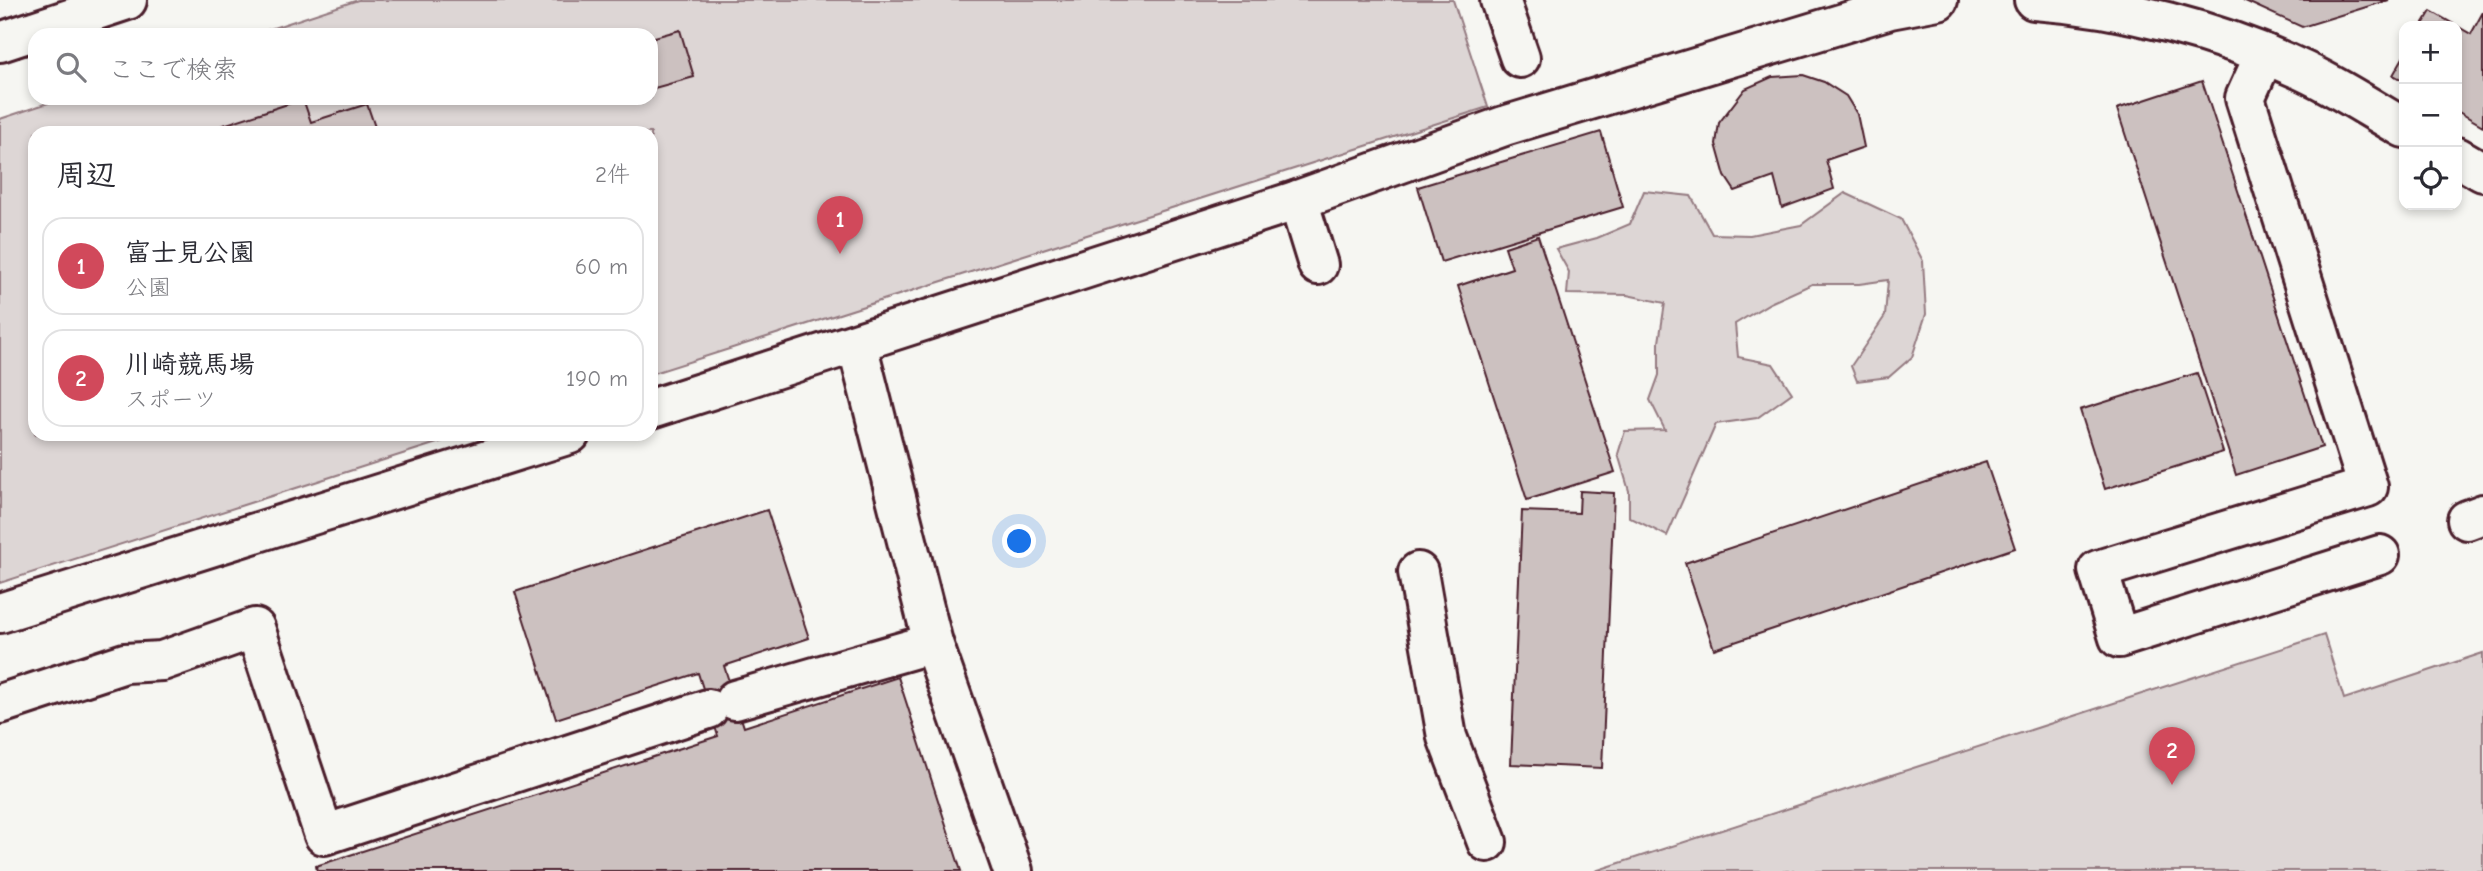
<!DOCTYPE html>
<html lang="ja">
<head>
<meta charset="utf-8">
<style>
	body { margin:0; font-family:"Comic Neue","Klee One",sans-serif; background:#f7f7f7; color:#2b2b33 }
	.controls { position:absolute; right:21px; top:21px; display:grid; overflow:hidden; border-radius:14px; box-shadow:0 4px 10px #0003 }
	.controls button { width:63px; height:63px; display:grid; place-items:center; padding:0; border:0; border-bottom:2px solid #e1e1e2; background:#fff; color:#2b2b33; font:35px sans-serif }
	.you { position:absolute; left:1020px; top:542px; width:24px; height:24px; margin:-18px; border:5px solid #fff; border-radius:50%; background:#1a73e8; box-shadow:0 0 0 10px #1a73e833 }
	.badge { display:grid; place-items:center; width:46px; height:46px; border-radius:50%; background:#d1495b; color:#fff; font-size:23px; font-weight:700 }
	.pin { position:absolute; translate:-50% -58px; filter:drop-shadow(0 2px 4px #0008) }
	.pin::after { content:''; position:absolute; top:37px; width:24px; height:21px; background:inherit; clip-path:polygon(0 0,100% 0,50% 100%) }
	.list { margin:0; padding:0; list-style:none }
	h2 { display:flex; justify-content:space-between; align-items:center; height:91px; margin:0; padding:0 28px; font-size:30px }
	h2 small { font-size:23px; font-weight:400; color:#7c7c81 }
	.list li { display:grid; grid-template-columns:46px 1fr auto; gap:21px; align-items:center; box-sizing:border-box; height:98px; margin:0 14px 14px; padding:0 14px; border:2px solid #e1e1e2; border-radius:21px }
	.list b { display:block; font-size:26px; white-space:nowrap }
	.list p { margin:0; font-size:23px; white-space:nowrap; color:#7c7c81 }
	.list em { font-size:23px; font-style:normal; color:#7c7c81 }
	.icon { flex:none; width:38px; height:38px; fill:none; stroke:currentColor; stroke-width:2; stroke-linecap:round; stroke-linejoin:round }
	.map { position:relative; flex:none; width:2483px; height:871px; overflow:hidden }
	.search { position:absolute; background:#fff; box-shadow:0 4px 10px #0003; left:28px; top:28px; width:630px; height:77px; display:flex; align-items:center; gap:18px; box-sizing:border-box; padding:0 24px; border-radius:21px; color:#7c7c81; font-size:26px }
	.panel { position:absolute; background:#fff; box-shadow:0 4px 10px #0003; left:28px; top:126px; width:630px; height:315px; border-radius:21px }
	.map>svg:first-child { display:block }
	.green { fill:#ddd6d5; stroke:#947a80; stroke-width:2 }
	.building { fill:#ccc1c0; stroke:#4a1f2b; stroke-width:2 }
	.lines { fill:none; stroke-linecap:round; stroke-linejoin:round }
	.minor-casing { stroke:#4a1f2b; stroke-width:44 }
	.highway-casing { stroke:#4a1f2b; stroke-width:44 }
	.minor { stroke:#f6f6f2; stroke-width:38 }
	.highway { stroke:#f6f6f2; stroke-width:38 }
</style>
</head>
<body>
<div class="map">
<svg width="2483" height="871" viewBox="0 0 2483 871">
	<rect width="100%" height="100%" fill="#f6f6f2"/>
	<filter id="ink" filterUnits="userSpaceOnUse"><feTurbulence type="fractalNoise" baseFrequency=".0143" numOctaves="2"/><feDisplacementMap in="SourceGraphic" scale="14" xChannelSelector="R" yChannelSelector="G"/><feConvolveMatrix kernelMatrix="1 2 1 2 8 2 1 2 1" color-interpolation-filters="sRGB"/></filter>
	<g filter="url(#ink)">
		<g class="green">
			<polygon points="358,0 1453,0 1488,107 651,374 651,133 35,133 35,434 465,434 0,583 0,119 63,98 651,98 651,35 252,35"/>
			<polygon points="1644,191 1691,196 1712,234 1750,235 1801,225 1845,193 1901,219 1923,261 1926,314 1912,357 1889,377 1857,381 1851,366 1885,316 1888,280 1859,284 1812,284 1770,303 1735,324 1738,357 1773,364 1792,393 1757,418 1716,424 1667,536 1629,517 1629,491 1618,454 1625,431 1665,430 1650,400 1659,375 1659,342 1665,303 1627,295 1567,294 1569,272 1556,249 1597,238 1630,224"/>
			<polygon points="2324,635 2344,699 2483,653 2483,871 1595,871"/>
		</g>
		<g class="building">
			<polygon points="2243,0 2389,0 2302,27"/>
			<polygon points="2431,11 2471,34 2483,12 2483,126 2457,111 2457,26 2422,26"/>
			<polygon points="680,30 694,77 651,89 651,38"/>
			<polygon points="2404,56 2404,81 2393,75"/>
			<polygon points="1803,75 1824,82 1846,96 1857,114 1864,147 1826,160 1834,189 1782,208 1774,177 1735,191 1725,176 1716,144 1719,123 1745,89 1772,77"/>
			<polygon points="2202,81 2322,447 2236,475 2117,109"/>
			<polygon points="303,99 311,122 367,104 377,133 199,133"/>
			<polygon points="1601,132 1623,207 1441,262 1418,187"/>
			<polygon points="1538,236 1615,472 1527,500 1458,286 1512,268 1505,247"/>
			<polygon points="2197,373 2223,452 2105,489 2080,410"/>
			<polygon points="1986,462 2015,548 1714,649 1685,563"/>
			<polygon points="1580,491 1614,493 1602,768 1511,764 1522,511 1579,513"/>
			<polygon points="767,510 809,638 724,666 744,727 898,677 961,871 317,871 316,866 718,736 698,673 556,719 515,592"/>
		</g>
		<g class="lines">
			<g class="minor-casing">
				<g id="minor">
					<polyline points="1500,0 1520,58"/>
					<path d="M2034,0C2121,6 2218,31 2297,68C2334,84 2369,108 2404,128"/>
					<polyline points="2265,54 2245,98 2368,487 2098,570 2119,638 2380,555"/>
					<polyline points="2457,157 2483,172"/>
					<polyline points="1298,200 1318,265"/>
					<polyline points="857,344 933,643 1013,871"/>
					<polyline points="651,409 1298,200 1504,126 1890,9 1938,0"/>
					<polyline points="2467,520 2483,514"/>
					<polyline points="1418,572 1447,737 1487,842"/>
					<polyline points="0,613 570,434"/>
					<polyline points="735,700 933,643"/>
					<polyline points="0,704 125,663 162,661 255,628 324,835 708,709"/>
				</g>
			</g>
			<g class="highway-casing">
				<polyline id="highway" points="0,42 127,0"/>
			</g>
			<use href="#minor" class="minor"/>
			<use href="#highway" class="highway"/>
		</g>
	</g>
</svg>
<div class="controls">
<button>+</button>
<button>−</button>
<button><svg class="icon" aria-label="locate" viewBox="0 0 24 24"><circle cx="12" cy="12" r="6"/><path d="M12 2v4M12 18v4M2 12h4M18 12h4"/></svg></button>
</div>
<div class="you"></div>
<div class="pin badge" style="left:840px;top:254px">1</div>
<div class="pin badge" style="left:2172px;top:785px">2</div>
<div class="search"><svg class="icon" aria-label="search" viewBox="0 0 24 24"><circle cx="10" cy="10" r="6"/><path d="M15 15l6 6"/></svg>ここで検索</div>
<section class="panel">
<h2>周辺<small>2件</small></h2>
<ul class="list">
<li><span class="badge">1</span><div><b>富士見公園</b><p>公園</p></div><em>60 m</em></li>
<li><span class="badge">2</span><div><b>川崎競馬場</b><p>スポーツ</p></div><em>190 m</em></li>
</ul>
</section>
</div>
</body>
</html>
